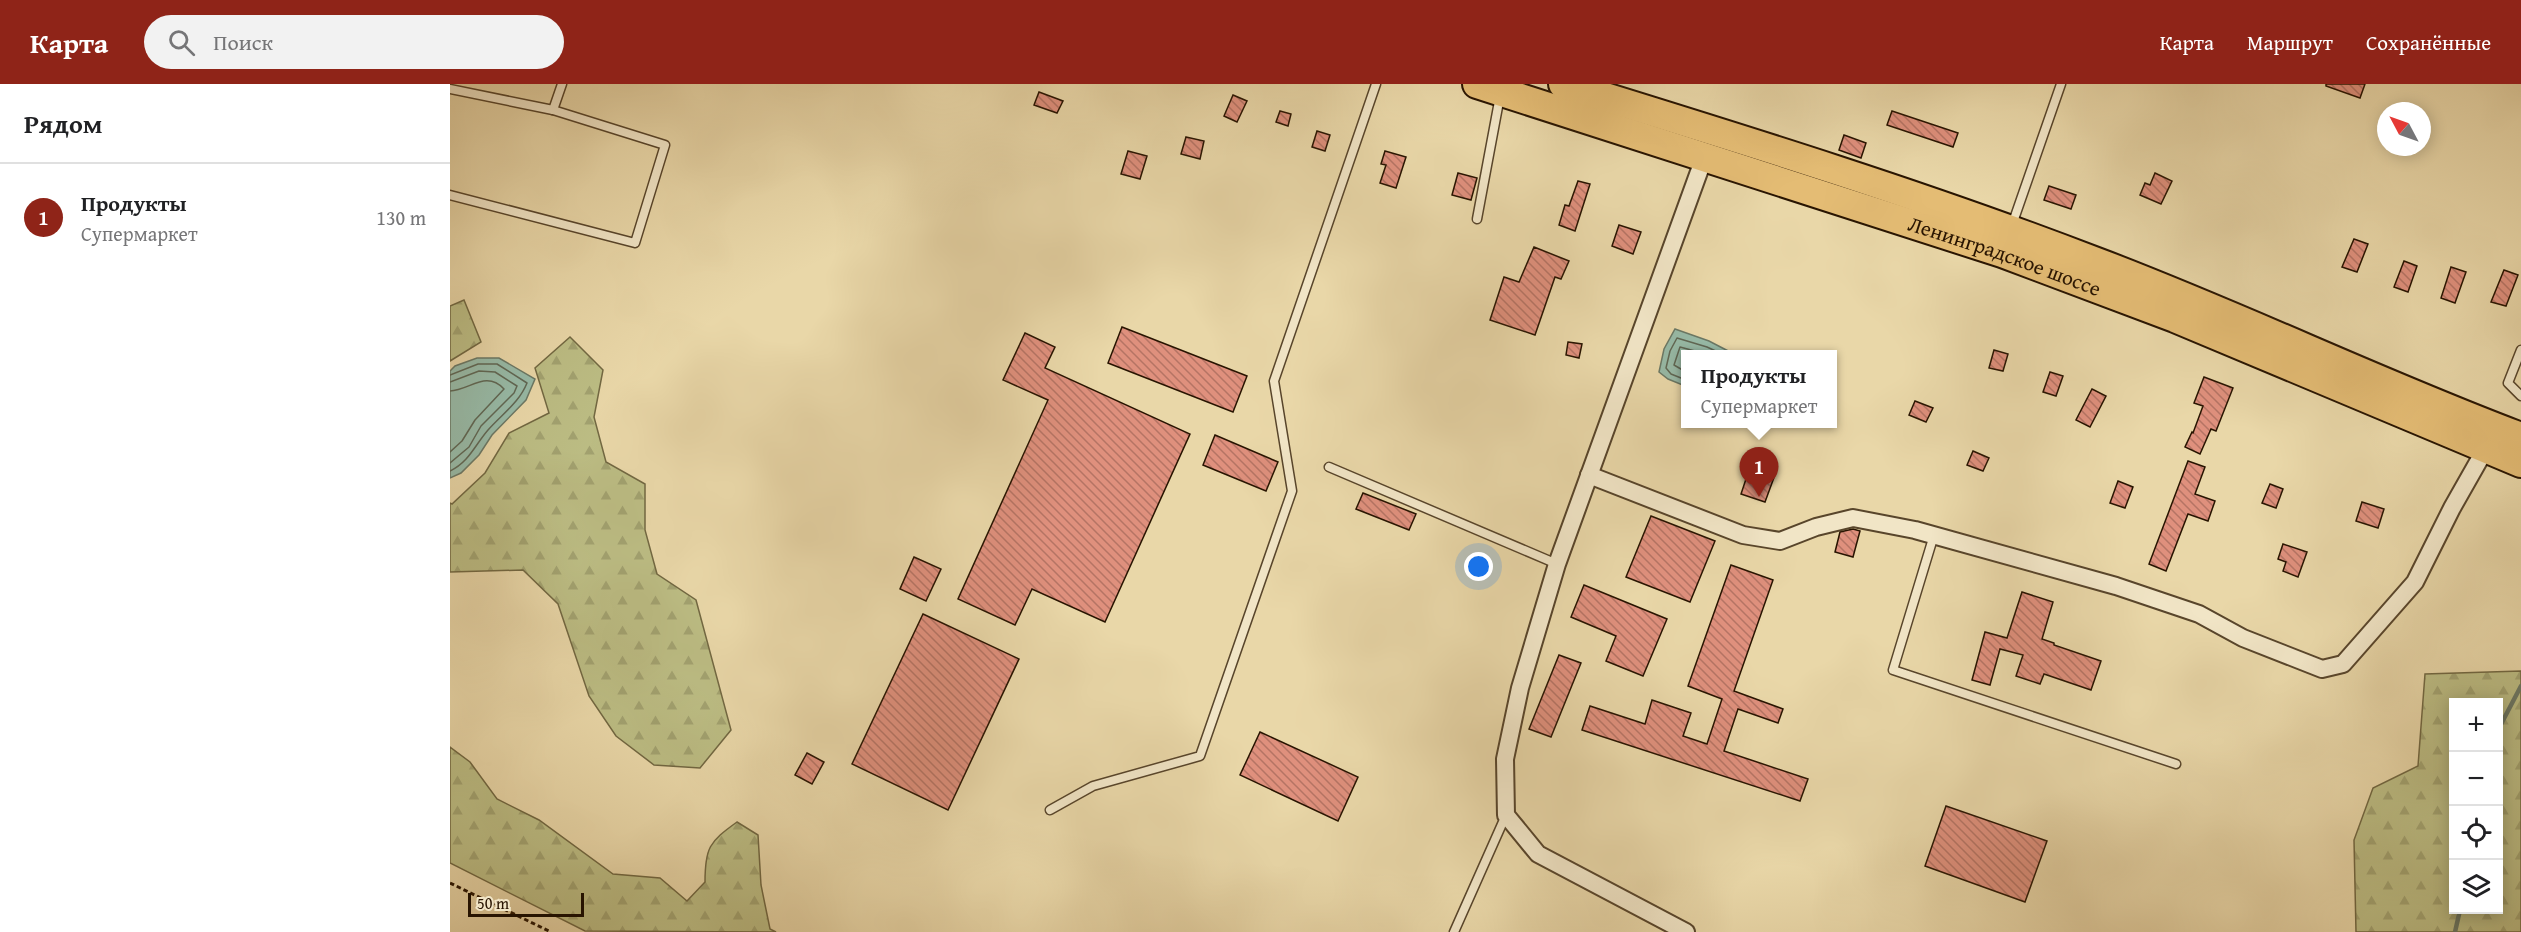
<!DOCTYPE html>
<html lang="ru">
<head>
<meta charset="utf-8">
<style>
	body { margin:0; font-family:"Gentium Book Plus",serif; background:#f2f2f2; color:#202124 }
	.controls { position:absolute; right:18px; bottom:18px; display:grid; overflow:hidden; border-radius:0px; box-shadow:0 3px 15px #0003 }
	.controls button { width:54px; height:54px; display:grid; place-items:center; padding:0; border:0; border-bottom:2px solid #e0e0e0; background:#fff; color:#202124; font:30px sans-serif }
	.compass { position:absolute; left:1927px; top:18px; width:54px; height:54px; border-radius:50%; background:#fff; box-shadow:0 3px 15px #0003; rotate:311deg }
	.scale { position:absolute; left:18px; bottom:15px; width:116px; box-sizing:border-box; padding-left:6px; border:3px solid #281401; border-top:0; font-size:16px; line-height:21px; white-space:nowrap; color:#281401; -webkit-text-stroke:4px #f1e5c6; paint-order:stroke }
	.you { position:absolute; left:1029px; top:483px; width:21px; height:21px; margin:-15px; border:4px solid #fff; border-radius:50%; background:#1a73e8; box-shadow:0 0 0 9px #1a73e833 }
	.badge { display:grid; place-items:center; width:39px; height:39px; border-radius:50%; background:#8f2418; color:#fff; font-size:20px; font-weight:700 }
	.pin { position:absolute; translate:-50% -50px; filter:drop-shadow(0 2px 3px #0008) }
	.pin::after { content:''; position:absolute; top:32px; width:21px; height:18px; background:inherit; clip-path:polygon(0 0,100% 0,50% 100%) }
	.popup { position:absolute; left:1231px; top:266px; width:156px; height:78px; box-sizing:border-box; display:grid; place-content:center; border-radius:0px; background:#fff; filter:drop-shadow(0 2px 4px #0005); font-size:20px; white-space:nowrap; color:#757577 }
	.popup b { font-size:22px; color:#202124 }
	.popup::after { content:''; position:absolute; left:50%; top:100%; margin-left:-12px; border:12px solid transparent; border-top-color:#fff }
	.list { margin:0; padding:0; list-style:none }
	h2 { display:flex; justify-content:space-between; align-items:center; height:78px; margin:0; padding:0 24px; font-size:26px }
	h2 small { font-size:20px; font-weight:400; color:#757577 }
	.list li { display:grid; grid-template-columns:39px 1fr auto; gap:18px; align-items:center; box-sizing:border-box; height:108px; padding:0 24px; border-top:2px solid #e0e0e0 }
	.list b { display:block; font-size:22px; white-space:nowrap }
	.list p { margin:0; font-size:20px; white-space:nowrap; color:#757577 }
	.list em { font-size:20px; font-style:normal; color:#757577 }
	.icon { flex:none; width:33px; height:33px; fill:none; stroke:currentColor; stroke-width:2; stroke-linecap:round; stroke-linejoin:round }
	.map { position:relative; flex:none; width:2071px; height:848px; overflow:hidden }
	header { display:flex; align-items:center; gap:36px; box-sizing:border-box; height:84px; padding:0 30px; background:#8f2418; color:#fff }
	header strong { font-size:28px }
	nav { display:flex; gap:33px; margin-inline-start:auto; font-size:21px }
	.search { width:420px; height:54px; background:#f2f2f2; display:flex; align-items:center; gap:15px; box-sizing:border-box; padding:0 21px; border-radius:33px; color:#757577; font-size:22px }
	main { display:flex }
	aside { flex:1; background:#fff }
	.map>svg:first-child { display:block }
	.forest { fill:url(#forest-firs); stroke:#726842; stroke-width:1.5; fill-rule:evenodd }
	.water { fill:#97baa7; stroke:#6b7865; stroke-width:1.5 }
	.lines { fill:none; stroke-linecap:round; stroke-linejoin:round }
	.shore { stroke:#606754; stroke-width:1.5 }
	.stream { stroke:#6b7865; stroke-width:4.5 }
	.building { fill:url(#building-back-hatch); stroke:#281401; stroke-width:1.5 }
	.service-casing { stroke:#58452b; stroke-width:11 }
	.minor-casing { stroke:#58452b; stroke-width:20 }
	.trunk-casing { stroke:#281401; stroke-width:32 }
	.path { stroke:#281401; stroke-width:3; stroke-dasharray:4.5 3; stroke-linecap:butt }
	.service { stroke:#f1e5c6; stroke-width:8 }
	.minor { stroke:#f1e5c6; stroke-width:16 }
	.trunk { stroke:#e4bc74; stroke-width:28 }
	.labels { text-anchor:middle; stroke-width:5; stroke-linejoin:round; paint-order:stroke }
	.street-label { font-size:21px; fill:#281401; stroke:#f1e5c6 }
</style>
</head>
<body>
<header>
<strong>Карта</strong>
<div class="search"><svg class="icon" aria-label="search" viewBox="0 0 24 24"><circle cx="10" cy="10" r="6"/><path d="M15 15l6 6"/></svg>Поиск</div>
<nav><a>Карта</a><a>Маршрут</a><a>Сохранённые</a></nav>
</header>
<main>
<aside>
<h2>Рядом<small></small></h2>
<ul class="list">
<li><span class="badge">1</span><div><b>Продукты</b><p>Супермаркет</p></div><em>130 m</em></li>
</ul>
</aside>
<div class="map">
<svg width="2071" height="848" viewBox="0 0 2071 848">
	<defs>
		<pattern id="forest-firs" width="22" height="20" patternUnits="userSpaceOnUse" patternTransform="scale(1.5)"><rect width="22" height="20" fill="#bcbd84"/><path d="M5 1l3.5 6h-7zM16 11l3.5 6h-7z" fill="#a2a270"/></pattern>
		<pattern id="building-back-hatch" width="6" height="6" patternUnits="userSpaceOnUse" patternTransform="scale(1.5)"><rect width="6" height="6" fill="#df907d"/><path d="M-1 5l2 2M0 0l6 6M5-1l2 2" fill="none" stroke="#b57464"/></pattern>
	</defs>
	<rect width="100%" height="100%" fill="#e9d7a8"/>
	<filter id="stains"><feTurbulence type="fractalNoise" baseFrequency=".00333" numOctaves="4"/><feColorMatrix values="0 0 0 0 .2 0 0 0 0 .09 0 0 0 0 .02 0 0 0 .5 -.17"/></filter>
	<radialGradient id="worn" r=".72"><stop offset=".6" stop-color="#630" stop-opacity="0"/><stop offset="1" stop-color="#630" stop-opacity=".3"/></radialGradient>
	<g class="forest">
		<polygon points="14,216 31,258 0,277 0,222"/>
		<polygon points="120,253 153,286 144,333 156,378 195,400 195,446 207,490 246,516 281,646 250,684 204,681 166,652 139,612 108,520 73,486 0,488 0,419 2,420 35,389 59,349 99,329 85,284"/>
		<path d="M2071,587V848H1906L1904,756L1923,704L1968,682L1975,590ZM2048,618V826H2004V618Z"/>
		<path d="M0,663L20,678L47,715L89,736L163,790L210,794L237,817L255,798C255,764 259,758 287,738L308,751L311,801L320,845L326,848L135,847L0,779Z"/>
	</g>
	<g class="water">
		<polygon points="1225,245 1259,257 1284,270 1236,270 1235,302 1218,295 1209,288 1214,265"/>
		<polygon points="27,274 49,274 85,295 76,316 42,351 29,371 11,389 0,394 0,287 5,282"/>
	</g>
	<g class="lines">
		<g class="shore">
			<polyline points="1236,288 1224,281 1230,263 1256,270"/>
			<path d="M0,291L28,280H47L77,299C69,319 52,330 38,346C25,361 19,378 0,387"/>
			<polyline points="1236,296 1221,290 1216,284 1220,267 1227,254 1257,263 1272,270"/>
			<polyline points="0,298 29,287 45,288 67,302 64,309 31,342 19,363 0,379"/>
			<path d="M0,307C20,306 36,286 54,305L25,336L12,357L0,368"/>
		</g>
		<g class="stream">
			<polyline points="2048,646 2071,602"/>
			<polyline points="2005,848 2010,826"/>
		</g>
	</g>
	<g class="building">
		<polygon points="1876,0 1915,0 1910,14 1876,2"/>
		<polygon points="589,8 613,17 607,29 584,21"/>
		<polygon points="783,11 797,17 787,38 774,32"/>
		<polygon points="830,27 841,30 838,42 826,38"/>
		<polygon points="1442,27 1508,49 1503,63 1437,41"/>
		<polygon points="867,47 880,51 875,67 862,63"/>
		<polygon points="1394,51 1416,59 1411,74 1389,66"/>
		<polygon points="736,53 754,57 750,75 731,70"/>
		<polygon points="678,67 697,72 690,95 671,90"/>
		<polygon points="935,67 956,73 946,104 930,99 936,81 931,80"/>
		<polygon points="1008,89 1027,94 1021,116 1002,111"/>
		<polygon points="1705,89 1722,97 1711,120 1690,111 1695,99 1700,101"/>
		<polygon points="1128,97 1140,100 1125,147 1109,141 1115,121 1119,122"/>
		<polygon points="1599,102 1626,111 1621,125 1594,116"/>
		<polygon points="1169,141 1191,148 1183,170 1162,162"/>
		<polygon points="1904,155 1918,160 1907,188 1892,183"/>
		<polygon points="1084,163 1119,177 1111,195 1105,193 1085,251 1040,236 1054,193 1069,198"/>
		<polygon points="1954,177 1967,182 1958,208 1944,203"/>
		<polygon points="2001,183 2016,188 2005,219 1991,214"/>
		<polygon points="2054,186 2068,191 2056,222 2041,218"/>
		<polygon points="672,243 797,292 783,328 658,279"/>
		<polygon points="575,249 605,263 595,284 740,350 655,538 582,505 565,541 508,515 598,316 553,296"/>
		<polygon points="1118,258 1132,260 1129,274 1116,271"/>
		<polygon points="1544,266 1558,270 1553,287 1539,284"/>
		<polygon points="1600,288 1613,292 1606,312 1593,308"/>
		<polygon points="1754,293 1783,304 1766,347 1761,345 1750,370 1735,363 1742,348 1743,349 1753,322 1744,319"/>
		<polygon points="1642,305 1656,312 1640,343 1626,336"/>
		<polygon points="1465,317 1483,324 1476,338 1459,331"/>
		<polygon points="765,351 828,378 816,407 753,381"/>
		<polygon points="1523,367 1539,374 1533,387 1517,381"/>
		<polygon points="1738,377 1755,383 1745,410 1765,417 1758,437 1738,430 1716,487 1699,480"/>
		<polygon points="1301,380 1326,388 1315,418 1291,410"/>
		<polygon points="1668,397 1683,403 1675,424 1660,419"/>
		<polygon points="1820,400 1833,405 1826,424 1812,419"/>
		<polygon points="913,409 966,430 959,446 906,425"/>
		<polygon points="1912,418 1934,425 1928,444 1906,437"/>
		<polygon points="1201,432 1265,457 1240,518 1176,493"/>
		<polygon points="1403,445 1410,447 1403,473 1385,468 1390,448"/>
		<polygon points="1833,460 1857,468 1848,493 1833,487 1836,478 1828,475"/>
		<polygon points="464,473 491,485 476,517 450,505"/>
		<polygon points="1281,481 1323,496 1284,607 1333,625 1328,639 1288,625 1274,667 1358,695 1350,717 1132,646 1140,622 1195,640 1202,616 1241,629 1233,652 1257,660 1272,615 1238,602"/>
		<polygon points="1134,501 1217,535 1193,592 1156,577 1166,552 1121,533"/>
		<polygon points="1572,508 1603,518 1592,555 1604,559 1604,561 1651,577 1641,606 1594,590 1590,600 1566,592 1573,571 1550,565 1540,601 1522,596 1535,548 1557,554"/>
		<polygon points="473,530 569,575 498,726 402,680"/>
		<polygon points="1109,571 1131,579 1101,653 1079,645"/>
		<polygon points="810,648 908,693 888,737 790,691"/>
		<polygon points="357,669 374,678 362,700 345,691"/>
		<polygon points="1496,722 1597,757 1575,818 1475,782"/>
	</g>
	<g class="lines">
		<g class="service-casing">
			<g id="service">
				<polyline points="0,5 103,26 215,61 185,159 0,111"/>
				<polyline points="103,26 112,0"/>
				<polyline points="1027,135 1050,12"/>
				<polyline points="1562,141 1611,0"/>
				<polyline points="2071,266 2058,299 2071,312"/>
				<polyline points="879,383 1107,480"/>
				<polyline points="1484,451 1443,586 1726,680"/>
				<polyline points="600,726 643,702 750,672 842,407 824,297 926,0"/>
				<polyline points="1004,848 1056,731"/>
			</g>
		</g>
		<g class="minor-casing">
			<g id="minor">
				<polyline points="1139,391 1293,451 1330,457 1366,443 1403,434 1465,446 1666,502 1749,530 1793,554 1872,585 1893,580 1965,498 2002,424 2036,364"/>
				<polyline points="1236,848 1088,770 1056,731 1055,675 1070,604 1107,480 1254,74"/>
			</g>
		</g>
		<g class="trunk-casing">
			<g id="trunk">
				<path id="s1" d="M1027,0L1552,169L1725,234L2071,379"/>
				<path d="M1113,0C1291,55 1470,110 1644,177C1788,231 1927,299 2071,353"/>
			</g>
		</g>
		<polyline class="path" points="0,799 101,848"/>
		<use href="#service" class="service"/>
		<use href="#minor" class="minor"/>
		<use href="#trunk" class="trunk"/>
	</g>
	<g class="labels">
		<g class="street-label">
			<text dy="7" stroke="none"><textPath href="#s1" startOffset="555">Ленинградское шоссе</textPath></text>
		</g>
	</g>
	<rect width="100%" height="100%" filter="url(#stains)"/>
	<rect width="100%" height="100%" fill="url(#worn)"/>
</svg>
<div class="controls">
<button>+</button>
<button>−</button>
<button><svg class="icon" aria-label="locate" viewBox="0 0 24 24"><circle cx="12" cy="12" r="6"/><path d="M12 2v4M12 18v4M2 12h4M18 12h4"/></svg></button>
<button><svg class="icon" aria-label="layers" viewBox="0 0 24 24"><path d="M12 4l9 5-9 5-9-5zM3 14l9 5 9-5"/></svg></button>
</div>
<svg class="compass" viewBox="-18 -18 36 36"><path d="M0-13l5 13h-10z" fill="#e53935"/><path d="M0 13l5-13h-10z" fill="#757577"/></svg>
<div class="scale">50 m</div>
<div class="you"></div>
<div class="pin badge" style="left:1309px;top:413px">1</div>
<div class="popup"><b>Продукты</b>Супермаркет</div>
</div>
</main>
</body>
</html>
